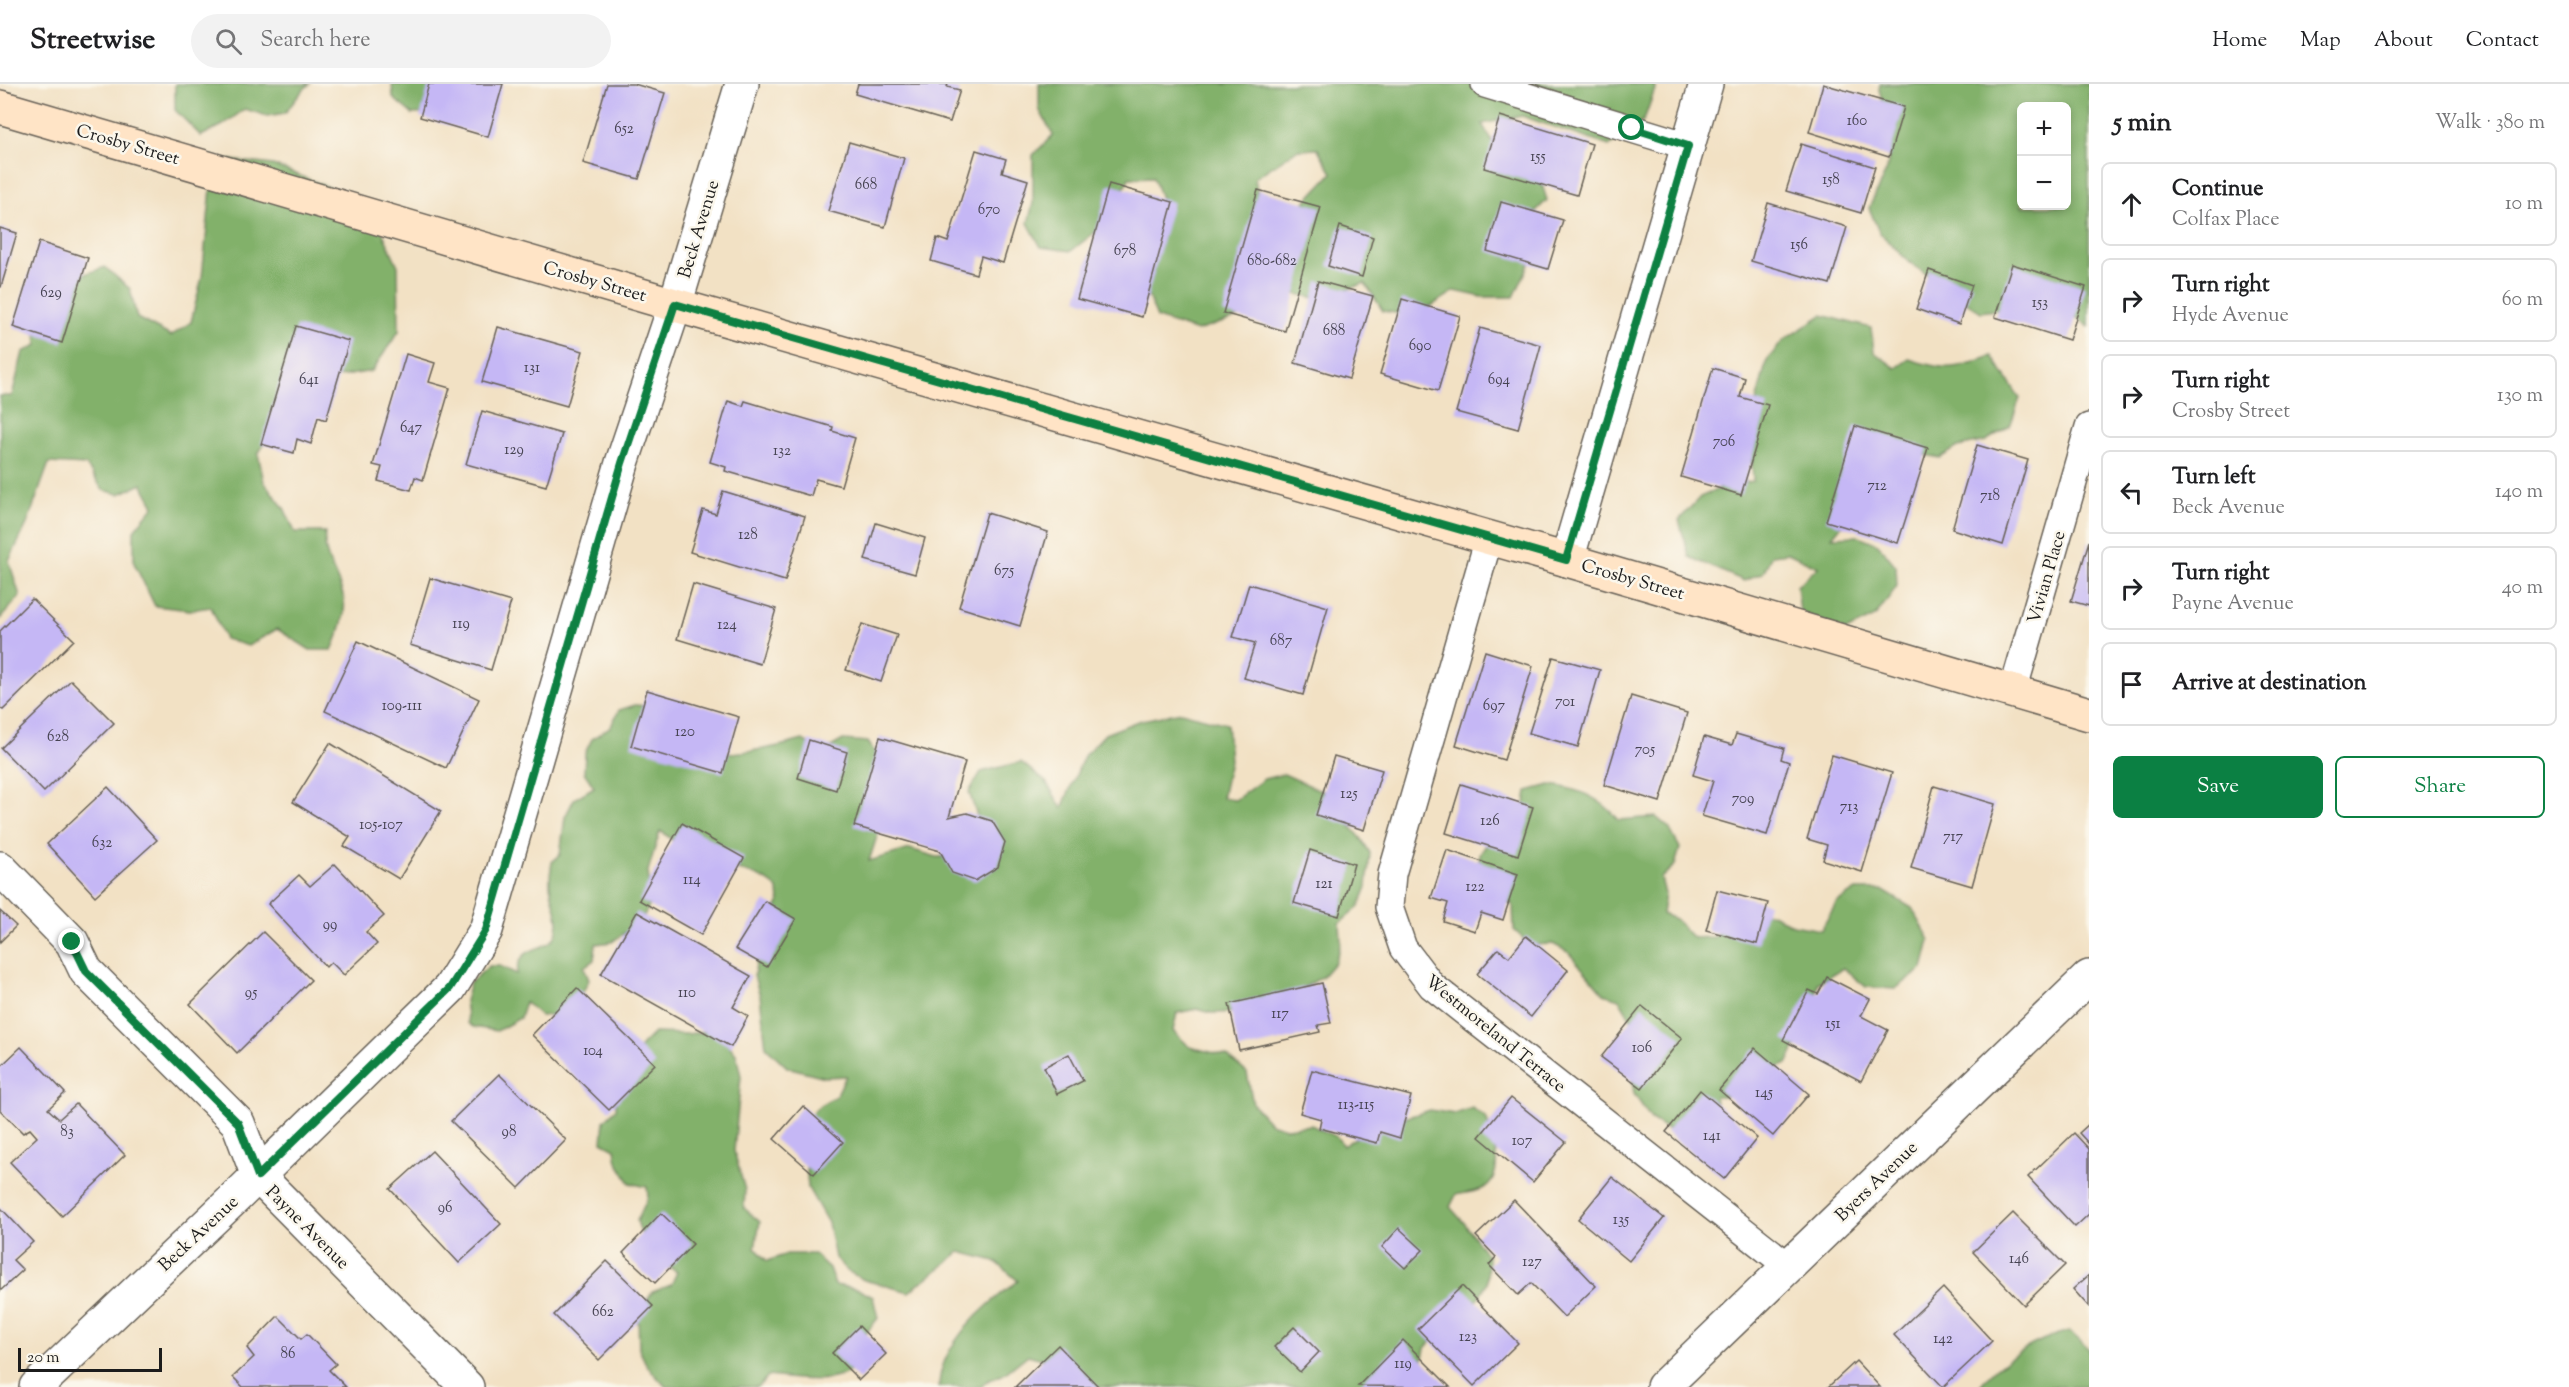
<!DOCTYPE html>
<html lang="en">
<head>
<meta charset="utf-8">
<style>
	body { margin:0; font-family:"Sorts Mill Goudy",serif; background:#f2f2f2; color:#202124 }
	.controls { position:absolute; right:18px; top:18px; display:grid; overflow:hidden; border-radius:9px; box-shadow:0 3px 9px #0003 }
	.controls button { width:54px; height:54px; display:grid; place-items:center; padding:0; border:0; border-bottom:2px solid #e0e0e0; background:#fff; color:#202124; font:30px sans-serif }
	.scale { position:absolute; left:18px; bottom:15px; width:144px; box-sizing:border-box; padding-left:6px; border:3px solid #1c1c1c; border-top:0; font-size:16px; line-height:21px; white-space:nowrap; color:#1c1c1c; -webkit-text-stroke:4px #fbf7ec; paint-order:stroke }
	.stop { position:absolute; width:18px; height:18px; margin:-14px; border:4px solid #0b8043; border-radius:50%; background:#fff }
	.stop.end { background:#0b8043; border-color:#fff; box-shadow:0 2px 6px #0008 }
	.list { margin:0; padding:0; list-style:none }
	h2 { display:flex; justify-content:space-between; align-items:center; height:78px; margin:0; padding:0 24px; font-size:26px }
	h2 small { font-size:20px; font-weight:400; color:#757577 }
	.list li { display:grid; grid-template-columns:39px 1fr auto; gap:18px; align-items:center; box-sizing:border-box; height:84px; margin:0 12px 12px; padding:0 12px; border:2px solid #e0e0e0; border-radius:9px }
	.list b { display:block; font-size:22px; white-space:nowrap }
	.list p { margin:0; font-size:20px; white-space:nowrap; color:#757577 }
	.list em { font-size:20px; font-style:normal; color:#757577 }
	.actions { display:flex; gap:12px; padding:18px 24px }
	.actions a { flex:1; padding:14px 0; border:2px solid #0b8043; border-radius:9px; text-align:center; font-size:21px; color:#0b8043 }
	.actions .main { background:#0b8043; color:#fff }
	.icon { flex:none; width:33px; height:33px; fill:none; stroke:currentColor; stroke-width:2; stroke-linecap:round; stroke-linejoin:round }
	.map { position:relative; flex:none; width:2089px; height:1303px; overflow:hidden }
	header { display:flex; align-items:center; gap:36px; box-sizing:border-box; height:84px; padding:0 30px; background:#fff; border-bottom:2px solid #e0e0e0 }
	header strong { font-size:28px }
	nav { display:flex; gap:33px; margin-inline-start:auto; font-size:21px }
	.search { width:420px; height:54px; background:#f2f2f2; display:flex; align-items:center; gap:15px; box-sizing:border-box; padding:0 21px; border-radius:33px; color:#757577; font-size:22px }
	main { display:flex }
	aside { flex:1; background:#fff }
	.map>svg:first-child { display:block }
	.forest { fill:#82b16b; stroke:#4f6644; stroke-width:1.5; fill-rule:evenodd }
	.building { fill:#c5b7f5 }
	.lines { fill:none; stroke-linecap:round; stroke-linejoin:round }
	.lane-casing { stroke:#676157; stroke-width:30 }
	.street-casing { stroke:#676157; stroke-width:36 }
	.secondary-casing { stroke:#676157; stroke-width:36 }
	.lane { stroke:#fff; stroke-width:27 }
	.street { stroke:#fff; stroke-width:33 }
	.secondary { stroke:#ffe4c6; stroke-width:33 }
	.route { stroke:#0b8043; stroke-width:8 }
	.labels { text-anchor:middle; stroke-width:5; stroke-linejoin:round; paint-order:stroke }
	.number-label { font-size:15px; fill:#464352 }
	.street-label { font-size:18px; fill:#1c1c1c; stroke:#fbf7ec }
</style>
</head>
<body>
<header>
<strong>Streetwise</strong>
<div class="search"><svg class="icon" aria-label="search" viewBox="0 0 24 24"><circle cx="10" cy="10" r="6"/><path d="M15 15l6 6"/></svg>Search here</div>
<nav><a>Home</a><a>Map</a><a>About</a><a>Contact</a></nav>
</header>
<main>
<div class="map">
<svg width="2089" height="1303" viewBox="0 0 2089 1303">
	<rect width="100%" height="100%" fill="#fbf7ec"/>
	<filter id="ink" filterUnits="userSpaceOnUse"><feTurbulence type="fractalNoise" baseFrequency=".0167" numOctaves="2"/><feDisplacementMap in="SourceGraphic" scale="12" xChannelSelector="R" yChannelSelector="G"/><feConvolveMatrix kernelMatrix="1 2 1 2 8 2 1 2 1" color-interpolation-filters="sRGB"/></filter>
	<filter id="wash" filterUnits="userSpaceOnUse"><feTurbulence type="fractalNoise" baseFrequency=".008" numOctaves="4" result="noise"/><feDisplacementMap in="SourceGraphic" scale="24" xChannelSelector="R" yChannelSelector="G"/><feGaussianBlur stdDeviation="1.35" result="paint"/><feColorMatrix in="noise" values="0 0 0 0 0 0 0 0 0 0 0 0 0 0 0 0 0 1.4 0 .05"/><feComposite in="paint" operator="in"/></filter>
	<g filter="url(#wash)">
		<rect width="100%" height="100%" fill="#f2e1c4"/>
		<g class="forest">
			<polygon points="175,0 310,0 303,6 285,29 267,32 245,25 223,41 201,52 175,26"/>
			<polygon points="392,0 457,0 440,29 412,30 393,14"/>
			<polygon points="1039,0 1654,0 1655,5 1644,36 1609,62 1522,32 1482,40 1502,74 1538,87 1547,116 1525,138 1533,172 1514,213 1482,213 1455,207 1415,232 1383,227 1365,199 1321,215 1285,208 1284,140 1332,89 1318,65 1297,66 1255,94 1260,126 1245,231 1197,247 1157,234 1144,202 1165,125 1153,93 1129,94 1107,139 1071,167 1041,163 1028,139 1033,119 1033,71 1053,51 1039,25"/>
			<path d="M1880,0H2089V243L2055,217L1981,228L1909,178L1879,148L1869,124L1887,85L1892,48L1879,6ZM2022,22H2066V122H2022Z"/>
			<path d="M230,76L273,81L369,119L398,182L399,247L372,287L322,296L273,346L258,370L264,398L284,424L295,448H325C322,473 337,488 343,511C348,529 339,550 332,566H310L277,545L248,562L225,555L211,523L190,526L155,522L134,479V446L154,422L142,400L119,410L103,406L86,381L49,379L27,440L9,477L20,512L0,535V312H12L23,268L37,261L35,236L67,196L105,183L130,205L137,234L171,252L191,238L202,193L211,105Z"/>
			<path d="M1822,231L1871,244L1874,268L1896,284L1909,275C1949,288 1953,285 1992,272L2020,314L2010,342L1986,357L1958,363L1940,374L1902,366L1832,453L1859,452L1878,460L1896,482L1897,502L1875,533L1846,547L1800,528L1797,502L1818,483L1788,469L1772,471L1763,489L1744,497L1689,473L1679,436L1700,413L1730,400L1753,397L1751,363L1754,326L1767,276L1784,256Z"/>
			<path d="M635,621L680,625L708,670C741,670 771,665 803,656L822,668L843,656L868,658L890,690L884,731L869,777L910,765L937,773L965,772L981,744L969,708L981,688L1021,678L1046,698L1062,724L1084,672L1105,650L1138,637L1181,628L1227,640L1230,677L1222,714L1235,716L1264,695L1284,690L1331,711L1346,737L1361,754L1370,769L1367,803L1359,823L1340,839L1341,858L1335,878L1322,893L1285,915L1245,928L1211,929L1197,925L1177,929L1173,947L1190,963L1227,972L1247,989L1253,1020L1270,1039L1286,1044L1311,1041L1337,1053L1343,1062L1369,1045L1430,1026L1455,1030L1472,1024L1486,1033C1492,1053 1507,1089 1484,1104C1477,1108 1464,1109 1456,1111L1450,1123L1465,1140L1488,1173L1487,1199L1471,1226L1439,1249L1425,1264L1420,1289L1404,1303H1087L1057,1279L1028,1271L1004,1290L987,1297L981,1303H939C939,1261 986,1220 1018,1197L995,1177L960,1168L909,1208L864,1196L847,1187L835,1174L828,1139L808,1104L803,1038L820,1021L836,1012L846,992L825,993L787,983L766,963L760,912L754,892L757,874L773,831L779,819L778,805C753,782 718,787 690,770C679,764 671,753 660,747L648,787L651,818L641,837L612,858L596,860L594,876L584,883L589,896C577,921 571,931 541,932L525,918L520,934L497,947L473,943L468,939L465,917L470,899L489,882H500L517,890C517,859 549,869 556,850C562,832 552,819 550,801C549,793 551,785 552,778L560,771L565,733L574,715L594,703L584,688L585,669L592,655L611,642L619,626Z"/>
			<path d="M1550,701C1579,705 1600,713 1619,736L1656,733L1669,744L1680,764L1675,781L1661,794L1665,810L1662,830L1675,835L1693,854L1715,853L1724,843L1752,825L1772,830L1793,841L1821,846L1837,818L1856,806H1882L1912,824L1930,856L1923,885L1895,905L1866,903L1843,884L1818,899L1811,935L1787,980L1763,990L1737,1012H1715L1717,1028L1685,1056L1651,1035L1634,1010L1631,987L1634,940L1619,915L1604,910L1568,868L1553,860L1530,861L1514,846L1513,821L1494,810L1478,790L1480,770L1491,754L1524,727L1527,707Z"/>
			<path d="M710,947L725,956L736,970L741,992L734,1067L745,1106L744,1124L760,1138L755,1163L767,1177L787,1170H814L829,1184L835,1201L858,1205L873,1213L878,1234C873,1241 865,1249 862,1257C859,1264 860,1273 857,1280C841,1303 797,1295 768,1292L758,1303H666L647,1282L639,1265L638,1232L652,1208L671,1201L677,1188C649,1172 647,1167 637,1137L648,1113L647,1103L630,1099L617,1078L615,1065L602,1058L604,1037L616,1025V998L642,961L654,949L687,950Z"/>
			<path d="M2069,1247L2089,1265V1303H1979C1998,1276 2037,1255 2069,1247Z"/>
		</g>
		<g id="blocks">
			<g class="building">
				<polygon points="429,0 503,0 488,53 420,33"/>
				<polygon points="607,0 634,0 665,9 639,95 583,79"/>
				<polygon points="858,0 948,0 947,3 960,6 950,38 855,10"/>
				<polygon points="1823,0 1904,23 1889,73 1809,48"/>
				<polygon points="1500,32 1592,60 1577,111 1484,84"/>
				<polygon points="849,58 904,74 885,143 828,127"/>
				<polygon points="1801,60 1875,83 1861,129 1786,107"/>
				<polygon points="976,66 1006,75 1002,88 1028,96 1003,179 981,172 976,190 931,177 937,154 948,158"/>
				<polygon points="1109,100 1173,118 1142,233 1077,215"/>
				<polygon points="1258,106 1321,123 1285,247 1223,229"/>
				<polygon points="1501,118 1563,136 1548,185 1487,167"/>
				<polygon points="1768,119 1847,143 1830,200 1751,177"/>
				<polygon points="1340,142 1373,153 1362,193 1328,182"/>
				<polygon points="0,144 17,149 1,203 0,203"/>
				<polygon points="39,158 88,174 62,259 13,243"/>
				<polygon points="2012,180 2086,203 2069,256 1995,233"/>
				<polygon points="1929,186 1972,201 1959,240 1916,225"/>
				<polygon points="1318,197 1373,212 1349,295 1295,279"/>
				<polygon points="1402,215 1460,232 1438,307 1380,290"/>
				<polygon points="296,242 349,257 326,336 318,333 311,360 297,355 294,369 261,360"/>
				<polygon points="498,243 583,267 567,322 482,298"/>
				<polygon points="1480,244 1541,261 1518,345 1456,328"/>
				<polygon points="406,270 435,279 429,298 450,304 423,396 415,393 411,406 378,397 382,383 373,381"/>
				<polygon points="1713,284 1745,294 1740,313 1768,321 1741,411 1681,393"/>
				<polygon points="728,317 743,322 745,317 833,343 832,347 855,354 841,402 816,395 811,412 725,387 726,383 710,378"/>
				<polygon points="482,327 562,350 546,402 466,380"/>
				<polygon points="1855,342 1928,364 1898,459 1826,437"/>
				<polygon points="1977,361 2028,376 2003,461 1952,445"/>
				<polygon points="723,407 805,432 785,497 690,468 703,426 716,430"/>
				<polygon points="987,429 1048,448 1020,542 959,523"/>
				<polygon points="876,439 925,454 915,490 865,476"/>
				<polygon points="2089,457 2089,522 2071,517"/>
				<polygon points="430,494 511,518 491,586 410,561"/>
				<polygon points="693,500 776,525 760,580 677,555"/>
				<polygon points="1249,500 1328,523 1303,611 1244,594 1255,559 1233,553"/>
				<polygon points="32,515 74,556 3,626 0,624 0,547"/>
				<polygon points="862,540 897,551 881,598 846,586"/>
				<polygon points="358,557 479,615 446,684 325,627"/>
				<polygon points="1485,567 1533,582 1504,676 1456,661"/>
				<polygon points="1553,573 1600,586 1578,663 1529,649"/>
				<polygon points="71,596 114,639 44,708 1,664"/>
				<polygon points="647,606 739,633 723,689 631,662"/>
				<polygon points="1631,612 1687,629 1660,718 1604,701"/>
				<polygon points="1736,650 1784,664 1781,675 1789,678 1767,751 1702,732 1713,697 1693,691 1704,653 1732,661"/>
				<polygon points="880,653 965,678 949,733 967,729 992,737 1005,758 998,783 975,797 952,789 940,767 854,742"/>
				<polygon points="809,656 847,668 836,706 798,694"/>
				<polygon points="330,659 441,727 399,795 344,762 350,753 293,718"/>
				<polygon points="1832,671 1892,689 1862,788 1823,776 1827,761 1807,755"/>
				<polygon points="1334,672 1382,686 1364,746 1316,731"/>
				<polygon points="1461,700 1533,723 1518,771 1446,749"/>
				<polygon points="1934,702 1995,720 1972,802 1911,784"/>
				<polygon points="108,703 157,756 95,812 47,760"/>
				<polygon points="682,739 744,774 701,851 639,816"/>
				<polygon points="1310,766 1354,780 1339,832 1294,819"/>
				<polygon points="1447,766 1518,790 1503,836 1481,829 1475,847 1443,837 1448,819 1431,814"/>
				<polygon points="335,780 384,832 366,848 377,860 344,891 331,878 326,883 268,820 299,791 310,802"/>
				<polygon points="1717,806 1768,819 1757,860 1706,846"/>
				<polygon points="765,817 796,835 767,883 735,865"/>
				<polygon points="0,827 16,842 0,858"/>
				<polygon points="637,828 751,892 733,923 748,932 731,963 601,890"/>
				<polygon points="263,848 311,896 237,969 190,920"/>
				<polygon points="1526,852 1568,886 1531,933 1477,890 1498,865 1509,873"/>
				<polygon points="1827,893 1870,915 1861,932 1888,946 1861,997 1783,956 1809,906 1818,910"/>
				<polygon points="1322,899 1331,939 1318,941 1320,948 1239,966 1229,920"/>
				<polygon points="577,904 655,980 609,1026 532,951"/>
				<polygon points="1642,922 1682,954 1642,1004 1601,973"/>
				<polygon points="21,963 65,1009 48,1025 59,1035 76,1020 125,1071 62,1132 10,1078 37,1053 30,1045 23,1049 0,1026 0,983"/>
				<polygon points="1755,964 1809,1010 1773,1052 1719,1006"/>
				<polygon points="1069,970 1083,997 1057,1010 1044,983"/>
				<polygon points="1312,986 1411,1012 1400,1054 1380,1048 1377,1059 1319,1044 1321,1035 1300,1029"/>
				<polygon points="499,990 566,1056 519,1104 451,1037"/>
				<polygon points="1700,1006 1757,1054 1724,1095 1666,1048"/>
				<polygon points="1511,1014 1566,1058 1533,1098 1479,1053"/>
				<polygon points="803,1022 843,1058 814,1090 774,1055"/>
				<polygon points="2089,1040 2089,1060 2079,1049"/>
				<polygon points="2074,1049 2089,1065 2089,1130 2075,1143 2028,1093"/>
				<polygon points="432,1067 501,1140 459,1179 390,1105"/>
				<polygon points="1612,1093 1664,1134 1629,1177 1578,1135"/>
				<polygon points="1514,1116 1596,1202 1564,1233 1531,1199 1518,1211 1489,1181 1496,1173 1476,1152"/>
				<polygon points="0,1123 33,1158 13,1176 23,1186 0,1207"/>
				<polygon points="661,1129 693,1160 655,1199 623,1169"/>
				<polygon points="2013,1129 2065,1181 2024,1221 1973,1168"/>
				<polygon points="1399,1144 1423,1166 1405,1184 1382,1163"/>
				<polygon points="607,1177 653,1222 599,1276 554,1231"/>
				<polygon points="2089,1191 2089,1223 2073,1205"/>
				<polygon points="1462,1202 1518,1259 1474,1302 1418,1245"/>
				<polygon points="1943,1204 1992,1257 1943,1303 1894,1251"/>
				<polygon points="278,1232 301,1255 307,1250 336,1280 329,1286 346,1303 243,1303 233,1293 254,1273 247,1264"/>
				<polygon points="859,1242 886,1270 859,1296 832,1269"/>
				<polygon points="1294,1243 1319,1268 1300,1288 1274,1263"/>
				<polygon points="1403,1256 1450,1303 1358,1302"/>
				<polygon points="1058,1261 1099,1303 1015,1303"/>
				<polygon points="1856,1277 1880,1303 1828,1303"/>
			</g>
		</g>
	</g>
	<g filter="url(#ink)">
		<use href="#blocks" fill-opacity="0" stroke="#676157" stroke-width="1.5"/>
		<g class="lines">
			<g class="lane-casing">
				<g id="lane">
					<polyline points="1485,0 1688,62"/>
					<polyline points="1489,454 1392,790 1389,823 1403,864 1432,902 1788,1182"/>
					<polyline points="2013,607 2089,343"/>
				</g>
			</g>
			<g class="street-casing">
				<g id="street">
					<polyline points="1567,476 1706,0"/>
					<polyline points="0,784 72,858 86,887 238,1039 258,1092 467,1303"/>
					<polyline points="36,1303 236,1113 450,904 486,846 622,379 675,221 742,0"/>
					<polyline points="1663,1303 2089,893"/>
				</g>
			</g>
			<g class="secondary-casing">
				<polyline id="secondary" points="0,23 675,221 1567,476 2089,630"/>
			</g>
			<use href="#lane" class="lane"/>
			<use href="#street" class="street"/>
			<use href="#secondary" class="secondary"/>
		</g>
	</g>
	<g class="lines" filter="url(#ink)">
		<polyline class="route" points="72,858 86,887 238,1039 258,1092 450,904 486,846 622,379 675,220 1566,476 1688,62 1632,44"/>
	</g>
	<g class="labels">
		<g class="number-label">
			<text x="1857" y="41">160</text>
			<text x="624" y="49">652</text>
			<text x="1538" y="77">155</text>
			<text x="1831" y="100">158</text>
			<text x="866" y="105">668</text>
			<text x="989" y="130">670</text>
			<text x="1799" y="165">156</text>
			<text x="1125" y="171">678</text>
			<text x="1272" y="181">680-682</text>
			<text x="51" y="213">629</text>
			<text x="2040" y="223">153</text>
			<text x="1334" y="251">688</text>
			<text x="1420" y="266">690</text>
			<text x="532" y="288">131</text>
			<text x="309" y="300">641</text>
			<text x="1499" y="300">694</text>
			<text x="411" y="348">647</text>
			<text x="1724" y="362">706</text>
			<text x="514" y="370">129</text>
			<text x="782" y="371">132</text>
			<text x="1877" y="406">712</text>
			<text x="1990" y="416">718</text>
			<text x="748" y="455">128</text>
			<text x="1004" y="491">675</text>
			<text x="461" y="544">119</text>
			<text x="727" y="545">124</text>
			<text x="1281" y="561">687</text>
			<text x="1565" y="622">701</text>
			<text x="402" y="626">109-111</text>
			<text x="1494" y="626">697</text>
			<text x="685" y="652">120</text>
			<text x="58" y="657">628</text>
			<text x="1645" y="670">705</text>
			<text x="1349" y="714">125</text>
			<text x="1743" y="719">709</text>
			<text x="1849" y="727">713</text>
			<text x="1490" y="741">126</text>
			<text x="381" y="745">105-107</text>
			<text x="1953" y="757">717</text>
			<text x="102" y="763">632</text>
			<text x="692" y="800">114</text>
			<text x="1324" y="804">121</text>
			<text x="1475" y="807">122</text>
			<text x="330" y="845">99</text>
			<text x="251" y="913">95</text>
			<text x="687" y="913">110</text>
			<text x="1280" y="934">117</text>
			<text x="1833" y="944">151</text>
			<text x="1642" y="968">106</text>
			<text x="593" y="971">104</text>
			<text x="1764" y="1013">145</text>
			<text x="1356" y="1025">113-115</text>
			<text x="67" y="1052">83</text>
			<text x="509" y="1052">98</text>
			<text x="1712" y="1056">141</text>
			<text x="1522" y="1061">107</text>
			<text x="445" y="1128">96</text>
			<text x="1621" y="1140">135</text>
			<text x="2019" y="1179">146</text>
			<text x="1532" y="1182">127</text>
			<text x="603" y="1232">662</text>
			<text x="1468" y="1257">123</text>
			<text x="1943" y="1259">142</text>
			<text x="288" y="1274">86</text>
			<text x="1403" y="1284">119</text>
		</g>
		<g class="street-label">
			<text transform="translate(128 60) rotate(16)" y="6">Crosby Street</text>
			<text transform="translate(698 145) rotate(-73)" y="6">Beck Avenue</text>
			<text transform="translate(595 197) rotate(16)" y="6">Crosby Street</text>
			<text transform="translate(2046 493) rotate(-74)" y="6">Vivian Place</text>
			<text transform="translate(1633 495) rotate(16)" y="6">Crosby Street</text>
			<text transform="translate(1496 949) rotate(39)" y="6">Westmoreland Terrace</text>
			<text transform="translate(1876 1097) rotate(-44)" y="6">Byers Avenue</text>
			<text transform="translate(308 1143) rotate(45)" y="6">Payne Avenue</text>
			<text transform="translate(198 1149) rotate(-43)" y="6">Beck Avenue</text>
		</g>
	</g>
</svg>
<div class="controls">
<button>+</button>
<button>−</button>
</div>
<div class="scale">20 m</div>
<div class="stop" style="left:1632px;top:44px"></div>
<div class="stop end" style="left:72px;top:858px"></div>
</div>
<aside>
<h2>5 min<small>Walk · 380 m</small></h2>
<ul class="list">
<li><svg class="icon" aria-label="ahead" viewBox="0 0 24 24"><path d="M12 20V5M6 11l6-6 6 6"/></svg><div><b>Continue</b><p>Colfax Place</p></div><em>10 m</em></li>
<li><svg class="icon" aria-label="right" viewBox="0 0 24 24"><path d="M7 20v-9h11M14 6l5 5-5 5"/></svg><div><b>Turn right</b><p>Hyde Avenue</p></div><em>60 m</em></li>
<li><svg class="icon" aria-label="right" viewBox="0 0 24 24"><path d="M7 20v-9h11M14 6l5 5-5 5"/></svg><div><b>Turn right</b><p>Crosby Street</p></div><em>130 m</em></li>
<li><svg class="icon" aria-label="left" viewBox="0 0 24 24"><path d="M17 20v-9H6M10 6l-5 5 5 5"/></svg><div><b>Turn left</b><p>Beck Avenue</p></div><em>140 m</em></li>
<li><svg class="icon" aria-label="right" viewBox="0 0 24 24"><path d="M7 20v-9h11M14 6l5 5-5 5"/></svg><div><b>Turn right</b><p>Payne Avenue</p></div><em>40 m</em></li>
<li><svg class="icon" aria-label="arrive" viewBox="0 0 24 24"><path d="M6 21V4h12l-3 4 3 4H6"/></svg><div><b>Arrive at destination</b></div></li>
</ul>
<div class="actions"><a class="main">Save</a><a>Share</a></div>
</aside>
</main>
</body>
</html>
